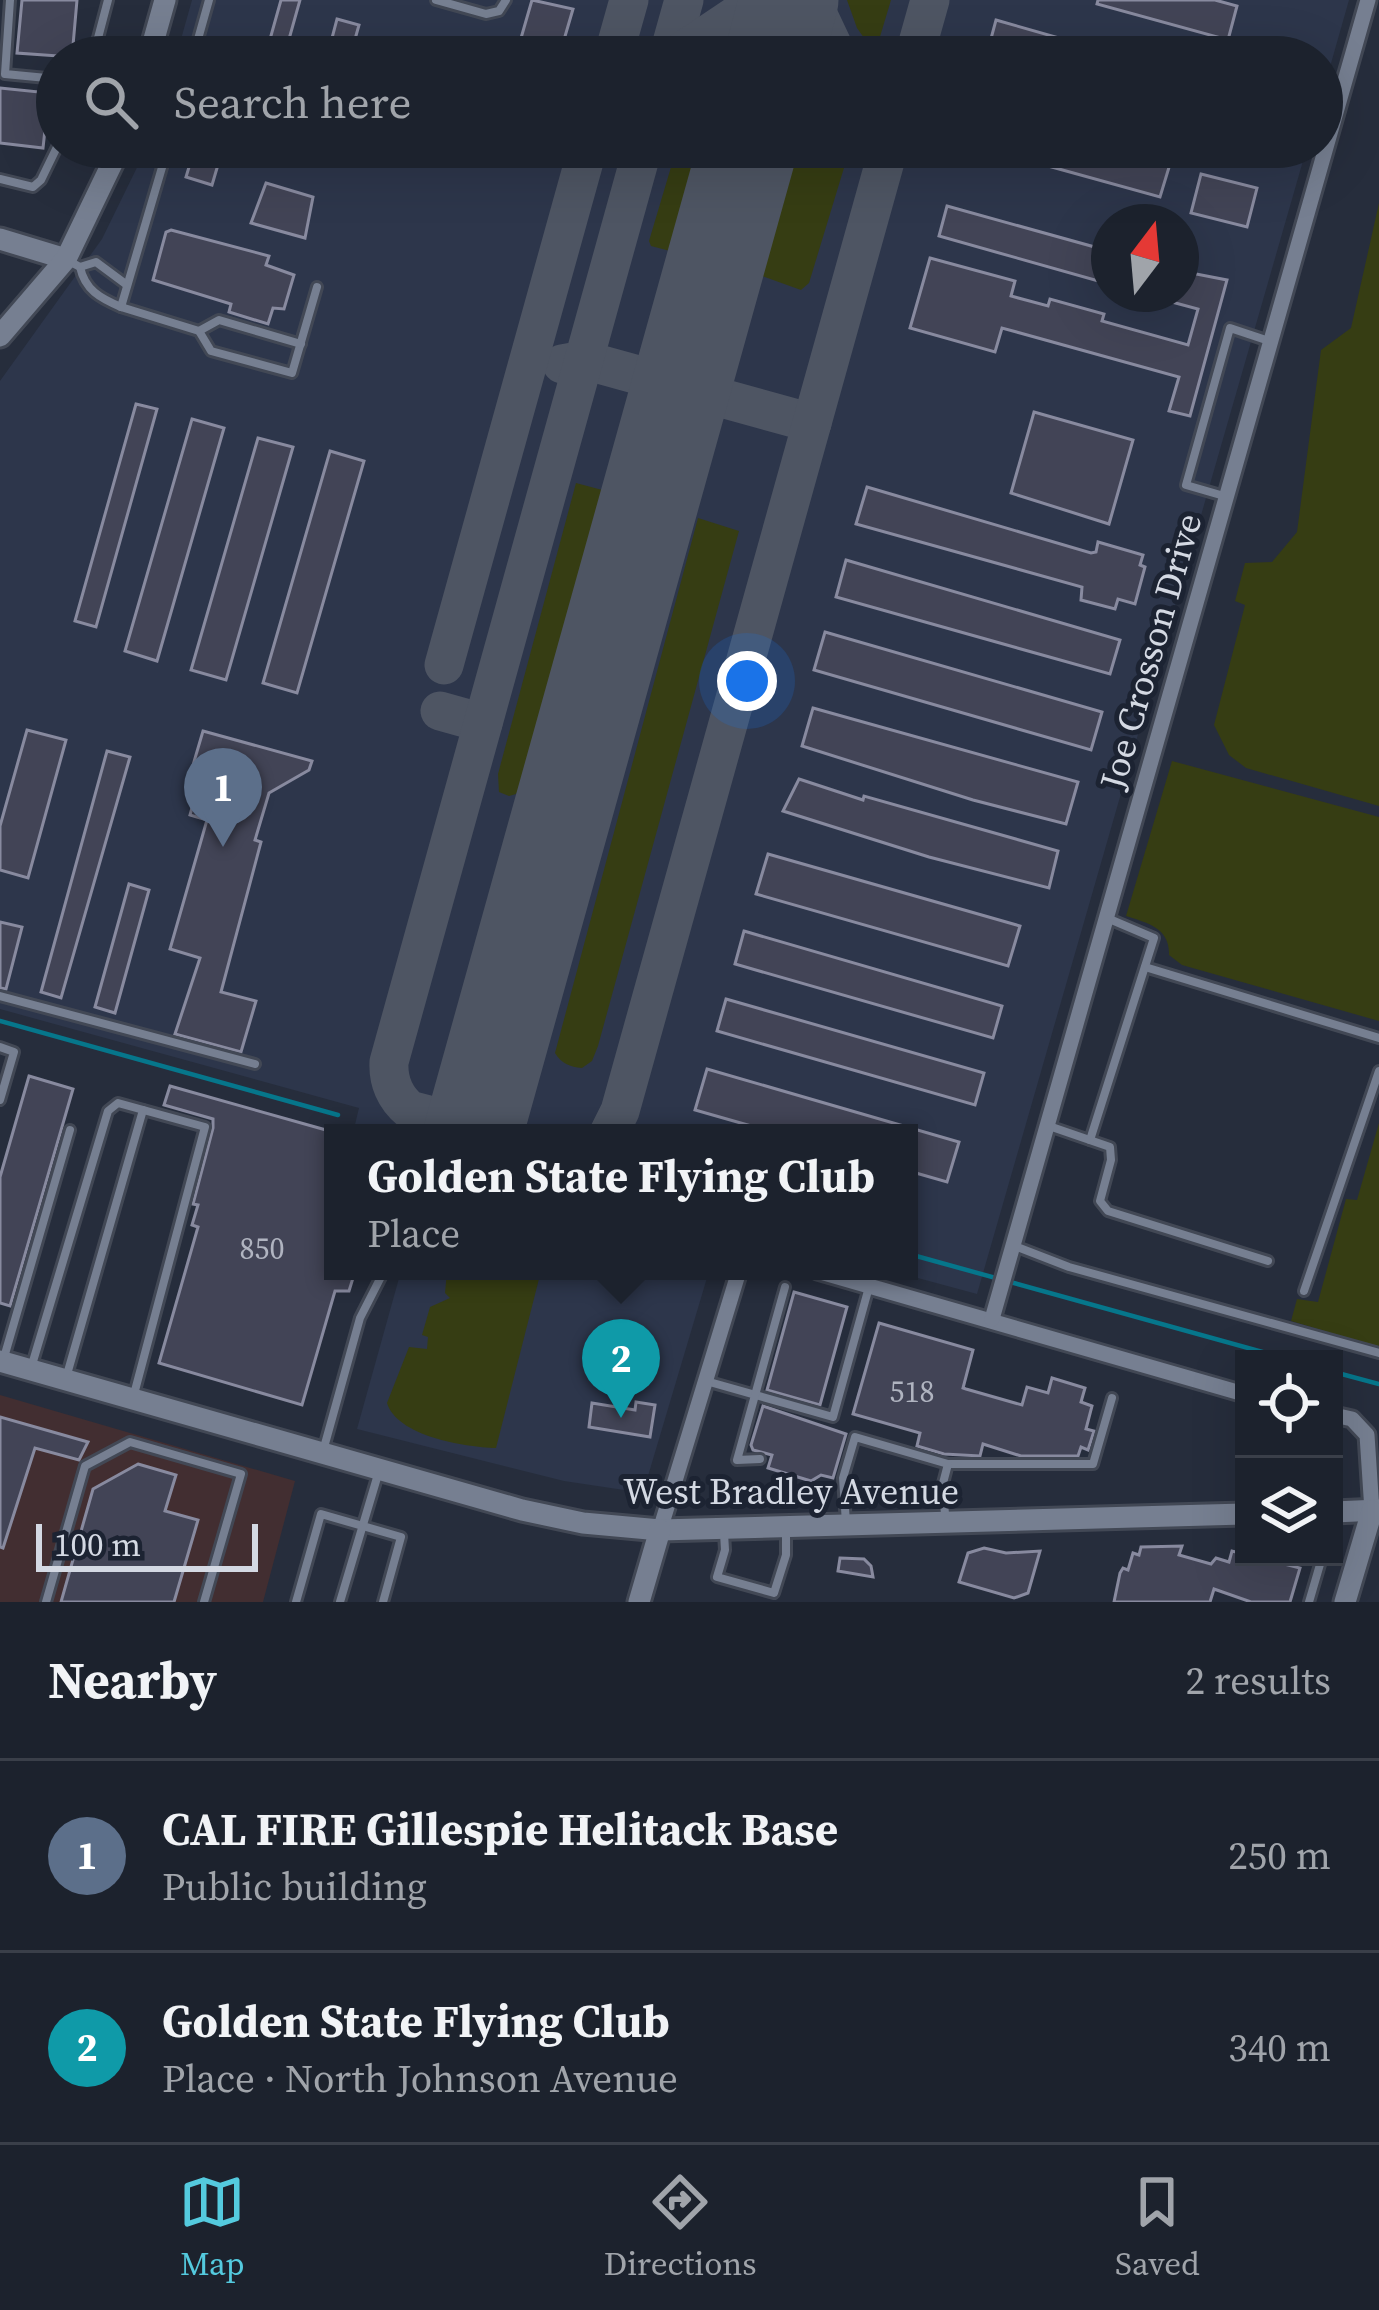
<!DOCTYPE html>
<html lang="en">
<head>
<meta charset="utf-8">
<style>
	body { margin:0; font-family:"Source Serif 4",serif; background:#252a35; color:#f1f3f6 }
	.controls { position:absolute; right:36px; bottom:36px; display:grid; overflow:hidden; border-radius:0px; box-shadow:0 12px 48px #0002 }
	.controls button { width:108px; height:108px; display:grid; place-items:center; padding:0; border:0; border-bottom:3px solid #3a3f49; background:#1c222d; color:#f1f3f6; font:60px sans-serif }
	.compass { position:absolute; left:1091px; top:204px; width:108px; height:108px; border-radius:50%; background:#1c222d; box-shadow:0 12px 48px #0002; rotate:16deg }
	.scale { position:absolute; left:36px; bottom:30px; width:222px; box-sizing:border-box; padding-left:12px; border:6px solid #d4d9e3; border-top:0; font-size:33px; line-height:42px; white-space:nowrap; color:#d4d9e3; -webkit-text-stroke:9px #1c2332; paint-order:stroke }
	.you { position:absolute; left:747px; top:681px; width:42px; height:42px; margin:-30px; border:9px solid #fff; border-radius:50%; background:#1a73e8; box-shadow:0 0 0 18px #1a73e833 }
	.badge { display:grid; place-items:center; width:78px; height:78px; border-radius:50%; background:#54cade; color:#fff; font-size:39px; font-weight:700 }
	.pin { position:absolute; translate:-50% -99px; filter:drop-shadow(0 3px 6px #0008) }
	.pin::after { content:''; position:absolute; top:63px; width:42px; height:36px; background:inherit; clip-path:polygon(0 0,100% 0,50% 100%) }
	.popup { position:absolute; left:324px; top:1124px; width:594px; height:156px; box-sizing:border-box; display:grid; place-content:center; border-radius:0px; background:#1c222d; filter:drop-shadow(0 3px 9px #0005); font-size:39px; white-space:nowrap; color:#a0a4aa }
	.popup b { font-size:45px; color:#f1f3f6 }
	.popup::after { content:''; position:absolute; left:50%; top:100%; margin-left:-24px; border:24px solid transparent; border-top-color:#1c222d }
	.list { margin:0; padding:0; list-style:none }
	h2 { display:flex; justify-content:space-between; align-items:center; height:156px; margin:0; padding:0 48px; font-size:51px }
	h2 small { font-size:39px; font-weight:400; color:#a0a4aa }
	.list li { display:grid; grid-template-columns:78px 1fr auto; gap:36px; align-items:center; box-sizing:border-box; height:192px; padding:0 48px; border-top:3px solid #3a3f49 }
	.list b { display:block; font-size:45px; white-space:nowrap }
	.list p { margin:0; font-size:39px; white-space:nowrap; color:#a0a4aa }
	.list em { font-size:39px; font-style:normal; color:#a0a4aa }
	.icon { flex:none; width:66px; height:66px; fill:none; stroke:currentColor; stroke-width:2; stroke-linecap:round; stroke-linejoin:round }
	.map { position:relative; flex:none; width:1379px; height:1602px; overflow:hidden }
	.search { position:absolute; background:#1c222d; box-shadow:0 12px 48px #0002; left:36px; right:36px; top:36px; height:132px; display:flex; align-items:center; gap:30px; box-sizing:border-box; padding:0 42px; border-radius:66px; color:#a0a4aa; font-size:45px }
	.sheet { height:540px; background:#1c222d }
	nav { display:flex; justify-content:space-around; align-items:center; box-sizing:border-box; height:168px; border-top:3px solid #3a3f49; background:#1c222d; font-size:33px; color:#a0a4aa }
	nav a { display:grid; justify-items:center; gap:6px }
	nav .on { color:#54cade }
	.map>svg:first-child { display:block }
	.industrial { fill:#422e31 }
	.built { fill:#2d364b; fill-rule:evenodd }
	.green { fill:#363d13 }
	.lines { fill:none; stroke-linecap:round; stroke-linejoin:round }
	.stream { stroke:#06768b; stroke-width:4.5 }
	.taxiway { stroke:#4e5563; stroke-width:39 }
	.runway { stroke:#4e5563; stroke-width:99 }
	.building { fill:#424456; stroke:#888a9f; stroke-width:3 }
	.lane-casing { stroke:#424855; stroke-width:14 }
	.street-casing { stroke:#424855; stroke-width:21 }
	.secondary-casing { stroke:#424855; stroke-width:27 }
	.lane { stroke:#767f91; stroke-width:8 }
	.street { stroke:#767f91; stroke-width:15 }
	.secondary { stroke:#767f91; stroke-width:21 }
	.labels { text-anchor:middle; stroke-width:10; stroke-linejoin:round; paint-order:stroke }
	.number-label { font-size:30px; fill:#b0b4c0 }
	.street-label { font-size:36px; fill:#d4d9e3; stroke:#1c2332 }
</style>
</head>
<body>
<div class="map">
<svg width="1379" height="1602" viewBox="0 0 1379 1602">
	<rect width="100%" height="100%" fill="#262d3c"/>
	<polygon class="industrial" points="0,1395 295,1481 263,1602 0,1602"/>
	<g class="built">
		<polygon points="192,0 1349,0 1322,95 1322,57 176,57"/>
		<path d="M147,147H1307L977,1294L892,1271H909V1133H353L359,1108L0,1009V381L102,239ZM1109,222H1181V294H1109Z"/>
		<polygon points="401,1271 709,1271 645,1486 624,1490 564,1481 357,1429"/>
	</g>
	<g class="green">
		<polygon points="891,0 879,40 869,45 857,28 847,0"/>
		<polygon points="677,147 699,147 670,251 651,246 649,241"/>
		<polygon points="799,147 846,147 847,158 809,283 801,290 762,276"/>
		<polygon points="1379,203 1379,806 1246,768 1229,755 1214,725 1245,605 1235,601 1245,563 1272,562 1297,532 1321,350 1351,328"/>
		<polygon points="576,483 606,491 523,782 516,794 509,796 499,792 498,774"/>
		<path d="M698,518L739,531L598,1046L592,1061L582,1068C570,1067 561,1063 555,1053Z"/>
		<path d="M1172,761L1379,817V1021L1182,965L1169,955C1170,928 1148,923 1126,916Z"/>
		<polygon points="1379,1123 1379,1347 1291,1321 1297,1299 1318,1302 1346,1199 1357,1200"/>
		<path d="M447,1271H541L496,1448C464,1447 397,1436 387,1403L409,1347L427,1349L428,1337L422,1335L430,1307L450,1298L445,1293Z"/>
	</g>
	<g class="lines">
		<g class="stream">
			<polyline points="0,1021 338,1115"/>
			<polyline points="909,1254 1288,1359"/>
			<polyline points="1334,1372 1379,1384"/>
		</g>
		<g class="taxiway">
			<polyline points="811,0 838,57"/>
			<polyline points="613,57 629,0"/>
			<polyline points="668,57 684,0"/>
			<polyline points="674,57 759,0"/>
			<polyline points="914,57 930,0"/>
			<polyline points="562,364 584,360 812,423"/>
			<polyline points="444,665 588,147"/>
			<polyline points="440,711 483,723"/>
			<path d="M498,1133L410,1110C395,1098 388,1081 389,1062L643,147"/>
			<polyline points="609,1133 620,1111 889,147"/>
		</g>
		<g class="runway">
			<polyline points="774,57 789,0"/>
			<polyline points="473,1133 748,147"/>
		</g>
	</g>
	<g class="building">
		<polygon points="22,0 77,0 72,57 17,53"/>
		<polygon points="281,0 300,0 284,57 265,57"/>
		<polygon points="532,0 573,9 559,57 519,45"/>
		<polygon points="1098,0 1215,0 1237,6 1228,40 1097,4"/>
		<polygon points="337,19 359,25 350,57 327,57"/>
		<polygon points="996,20 1115,54 1115,57 986,57"/>
		<polygon points="0,88 49,93 43,148 0,143"/>
		<polygon points="195,147 216,147 213,156 220,158 212,185 186,177"/>
		<polygon points="995,147 1107,147 1170,164 1160,197 994,151"/>
		<polygon points="1201,174 1257,188 1247,227 1191,213"/>
		<polygon points="266,183 313,197 305,238 251,223"/>
		<polygon points="947,206 1109,251 1109,284 939,236"/>
		<polygon points="171,230 269,256 266,265 294,275 284,309 273,308 268,324 229,312 231,304 153,280 166,232"/>
		<polygon points="930,258 1015,281 1011,296 1048,306 1050,299 1104,314 1102,321 1188,345 1198,309 1157,298 1157,294 1181,294 1181,271 1227,280 1190,416 1169,411 1179,377 1002,328 995,352 910,328"/>
		<polygon points="136,404 157,409 96,627 75,621"/>
		<polygon points="1034,412 1133,440 1109,524 1011,493"/>
		<polygon points="192,419 224,428 157,661 125,651"/>
		<polygon points="258,438 293,447 226,680 191,670"/>
		<polygon points="330,451 364,461 297,693 263,683"/>
		<polygon points="867,487 1091,553 1096,552 1098,542 1143,555 1140,565 1145,567 1135,604 1118,599 1115,609 1081,600 1082,587 856,524"/>
		<polygon points="846,560 1120,640 1110,674 836,597"/>
		<polygon points="825,632 1102,712 1091,750 814,670"/>
		<polygon points="813,708 1078,782 1066,824 973,800 802,746"/>
		<polygon points="27,730 66,740 28,878 0,870 0,826"/>
		<polygon points="203,731 312,761 309,770 269,793 255,840 261,842 221,992 256,1001 241,1052 175,1034 200,958 170,949 207,820 190,815 201,775 191,772"/>
		<polygon points="107,751 130,757 61,998 41,992"/>
		<polygon points="799,779 863,800 864,796 1058,851 1049,888 929,857 783,811"/>
		<polygon points="768,854 1020,926 1008,966 756,894"/>
		<polygon points="129,884 149,890 115,1013 95,1007"/>
		<polygon points="0,922 22,927 6,989 0,988"/>
		<polygon points="744,931 1002,1006 993,1038 735,964"/>
		<polygon points="726,999 984,1073 975,1105 717,1031"/>
		<polygon points="707,1069 959,1142 947,1182 909,1171 909,1133 776,1133 695,1110"/>
		<polygon points="29,1076 73,1089 10,1306 0,1303 0,1177"/>
		<polygon points="170,1086 333,1132 333,1271 353,1278 349,1291 335,1291 302,1405 159,1363 198,1227 192,1225 198,1205 193,1204 213,1128 213,1119 164,1105"/>
		<polygon points="794,1292 847,1307 820,1405 767,1390"/>
		<polygon points="879,1323 973,1350 963,1388 966,1389 1022,1405 1027,1387 1048,1393 1052,1378 1085,1388 1081,1402 1092,1406 1086,1429 1094,1431 1088,1450 1081,1447 1078,1456 1021,1456 983,1444 980,1456 944,1454 917,1446 920,1433 853,1414"/>
		<polygon points="636,1402 655,1405 650,1437 589,1427 592,1403 635,1410"/>
		<polygon points="763,1406 846,1434 833,1478 821,1475 811,1481 768,1468 772,1455 753,1450 751,1445"/>
		<polygon points="0,1417 88,1442 79,1460 35,1448 3,1548 0,1547"/>
		<polygon points="138,1464 176,1475 165,1511 198,1520 174,1602 61,1602 93,1489"/>
		<polygon points="1182,1546 1179,1555 1211,1564 1216,1558 1229,1562 1232,1551 1300,1568 1290,1602 1251,1602 1214,1589 1210,1602 1114,1602 1120,1573 1123,1568 1128,1570 1133,1553 1139,1555 1141,1547"/>
		<polygon points="984,1548 1006,1553 1040,1551 1028,1593 1014,1598 959,1582 968,1553"/>
		<polygon points="840,1558 864,1559 871,1566 873,1577 838,1571"/>
	</g>
	<g class="lines">
		<g class="lane-casing">
			<g id="lane">
				<polyline points="10,0 5,74 57,79"/>
				<polyline points="436,0 486,14 499,11 506,0"/>
				<polyline points="93,57 108,0"/>
				<polyline points="193,57 209,0"/>
				<polyline points="168,147 121,307 199,331 211,351 292,373 317,287"/>
				<polyline points="0,179 33,187 41,180 57,147"/>
				<path d="M67,260L80,267C85,290 100,298 121,307"/>
				<polyline points="80,267 96,262 127,285"/>
				<polyline points="199,331 219,320 301,344"/>
				<polyline points="1224,496 1186,485 1230,328 1269,341"/>
				<polyline points="1145,967 1379,1038"/>
				<polyline points="0,996 255,1064"/>
				<polyline points="0,1047 14,1052 0,1100"/>
				<polyline points="1046,1125 1110,1147 1111,1160 1100,1201 1108,1211 1268,1261"/>
				<polyline points="1090,1140 1154,938 1107,918"/>
				<polyline points="1012,1245 1069,1267 1379,1353"/>
				<polyline points="1304,1291 1379,1071"/>
				<polyline points="3,1361 70,1130"/>
				<polyline points="31,1368 108,1111 118,1103 205,1127 133,1398"/>
				<polyline points="66,1378 143,1110"/>
				<polyline points="706,1381 833,1417 869,1287"/>
				<polyline points="323,1451 360,1318 384,1271"/>
				<polyline points="760,1459 737,1460 785,1287"/>
				<polyline points="948,1464 1093,1464 1112,1398"/>
				<polyline points="846,1523 843,1478 855,1437 948,1464 942,1487 946,1522"/>
				<polyline points="724,1533 725,1550 717,1577 774,1593 786,1555 786,1529"/>
				<polyline points="46,1602 85,1466 130,1442 241,1474 204,1602"/>
				<polyline points="296,1602 321,1514 401,1537 383,1602"/>
				<polyline points="340,1602 379,1471"/>
				<polyline points="1309,1602 1321,1561"/>
			</g>
		</g>
		<g class="street-casing">
			<g id="street">
				<polyline points="817,1271 1244,1394"/>
				<polyline points="992,1319 1368,0"/>
				<polyline points="1334,1415 1352,1419 1367,1435 1372,1511"/>
				<polyline points="660,1530 739,1271"/>
			</g>
		</g>
		<g class="secondary-casing">
			<g id="secondary">
				<polyline points="149,57 165,0"/>
				<polyline points="0,239 66,259"/>
				<polyline points="0,336 66,259 120,147"/>
				<polyline points="0,1361 522,1510 583,1523 660,1530 1244,1514"/>
				<polyline points="1334,1512 1379,1510"/>
				<polyline points="639,1602 660,1530"/>
				<polyline points="1345,1602 1372,1511"/>
			</g>
		</g>
		<use href="#lane" class="lane"/>
		<use href="#street" class="street"/>
		<use href="#secondary" class="secondary"/>
	</g>
	<g class="labels">
		<g class="number-label">
			<text x="262" y="1259">850</text>
			<text x="912" y="1402">518</text>
		</g>
		<g class="street-label">
			<text transform="translate(1150 651) rotate(-74)" y="13">Joe Crosson Drive</text>
			<text x="791" y="1504">West Bradley Avenue</text>
		</g>
	</g>
</svg>
<div class="controls">
<button><svg class="icon" aria-label="locate" viewBox="0 0 24 24"><circle cx="12" cy="12" r="6"/><path d="M12 2v4M12 18v4M2 12h4M18 12h4"/></svg></button>
<button><svg class="icon" aria-label="layers" viewBox="0 0 24 24"><path d="M12 4l9 5-9 5-9-5zM3 14l9 5 9-5"/></svg></button>
</div>
<svg class="compass" viewBox="-18 -18 36 36"><path d="M0-13l5 13h-10z" fill="#e53935"/><path d="M0 13l5-13h-10z" fill="#a0a4aa"/></svg>
<div class="scale">100 m</div>
<div class="you"></div>
<div class="pin badge" style="left:223px;top:847px;background:#5c6f8a">1</div>
<div class="pin badge" style="left:621px;top:1418px;background:#0f9aa8">2</div>
<div class="popup"><b>Golden State Flying Club</b>Place</div>
<div class="search"><svg class="icon" aria-label="search" viewBox="0 0 24 24"><circle cx="10" cy="10" r="6"/><path d="M15 15l6 6"/></svg>Search here</div>
</div>
<section class="sheet">
<h2>Nearby<small>2 results</small></h2>
<ul class="list">
<li><span class="badge" style="background:#5c6f8a">1</span><div><b>CAL FIRE Gillespie Helitack Base</b><p>Public building</p></div><em>250 m</em></li>
<li><span class="badge" style="background:#0f9aa8">2</span><div><b>Golden State Flying Club</b><p>Place · North Johnson Avenue</p></div><em>340 m</em></li>
</ul>
</section>
<nav>
<a class="on"><svg class="icon" aria-label="map" viewBox="0 0 24 24"><path d="M3 6l6-2 6 2 6-2v14l-6 2-6-2-6 2zM9 4v14M15 6v14"/></svg>Map</a>
<a><svg class="icon" aria-label="directions" viewBox="0 0 24 24"><path d="M12 3l9 9-9 9-9-9zM9 14v-3h6M13 9l2 2-2 2"/></svg>Directions</a>
<a><svg class="icon" aria-label="saved" viewBox="0 0 24 24"><path d="M7 4h10v16l-5-4-5 4z"/></svg>Saved</a>
</nav>
</body>
</html>
